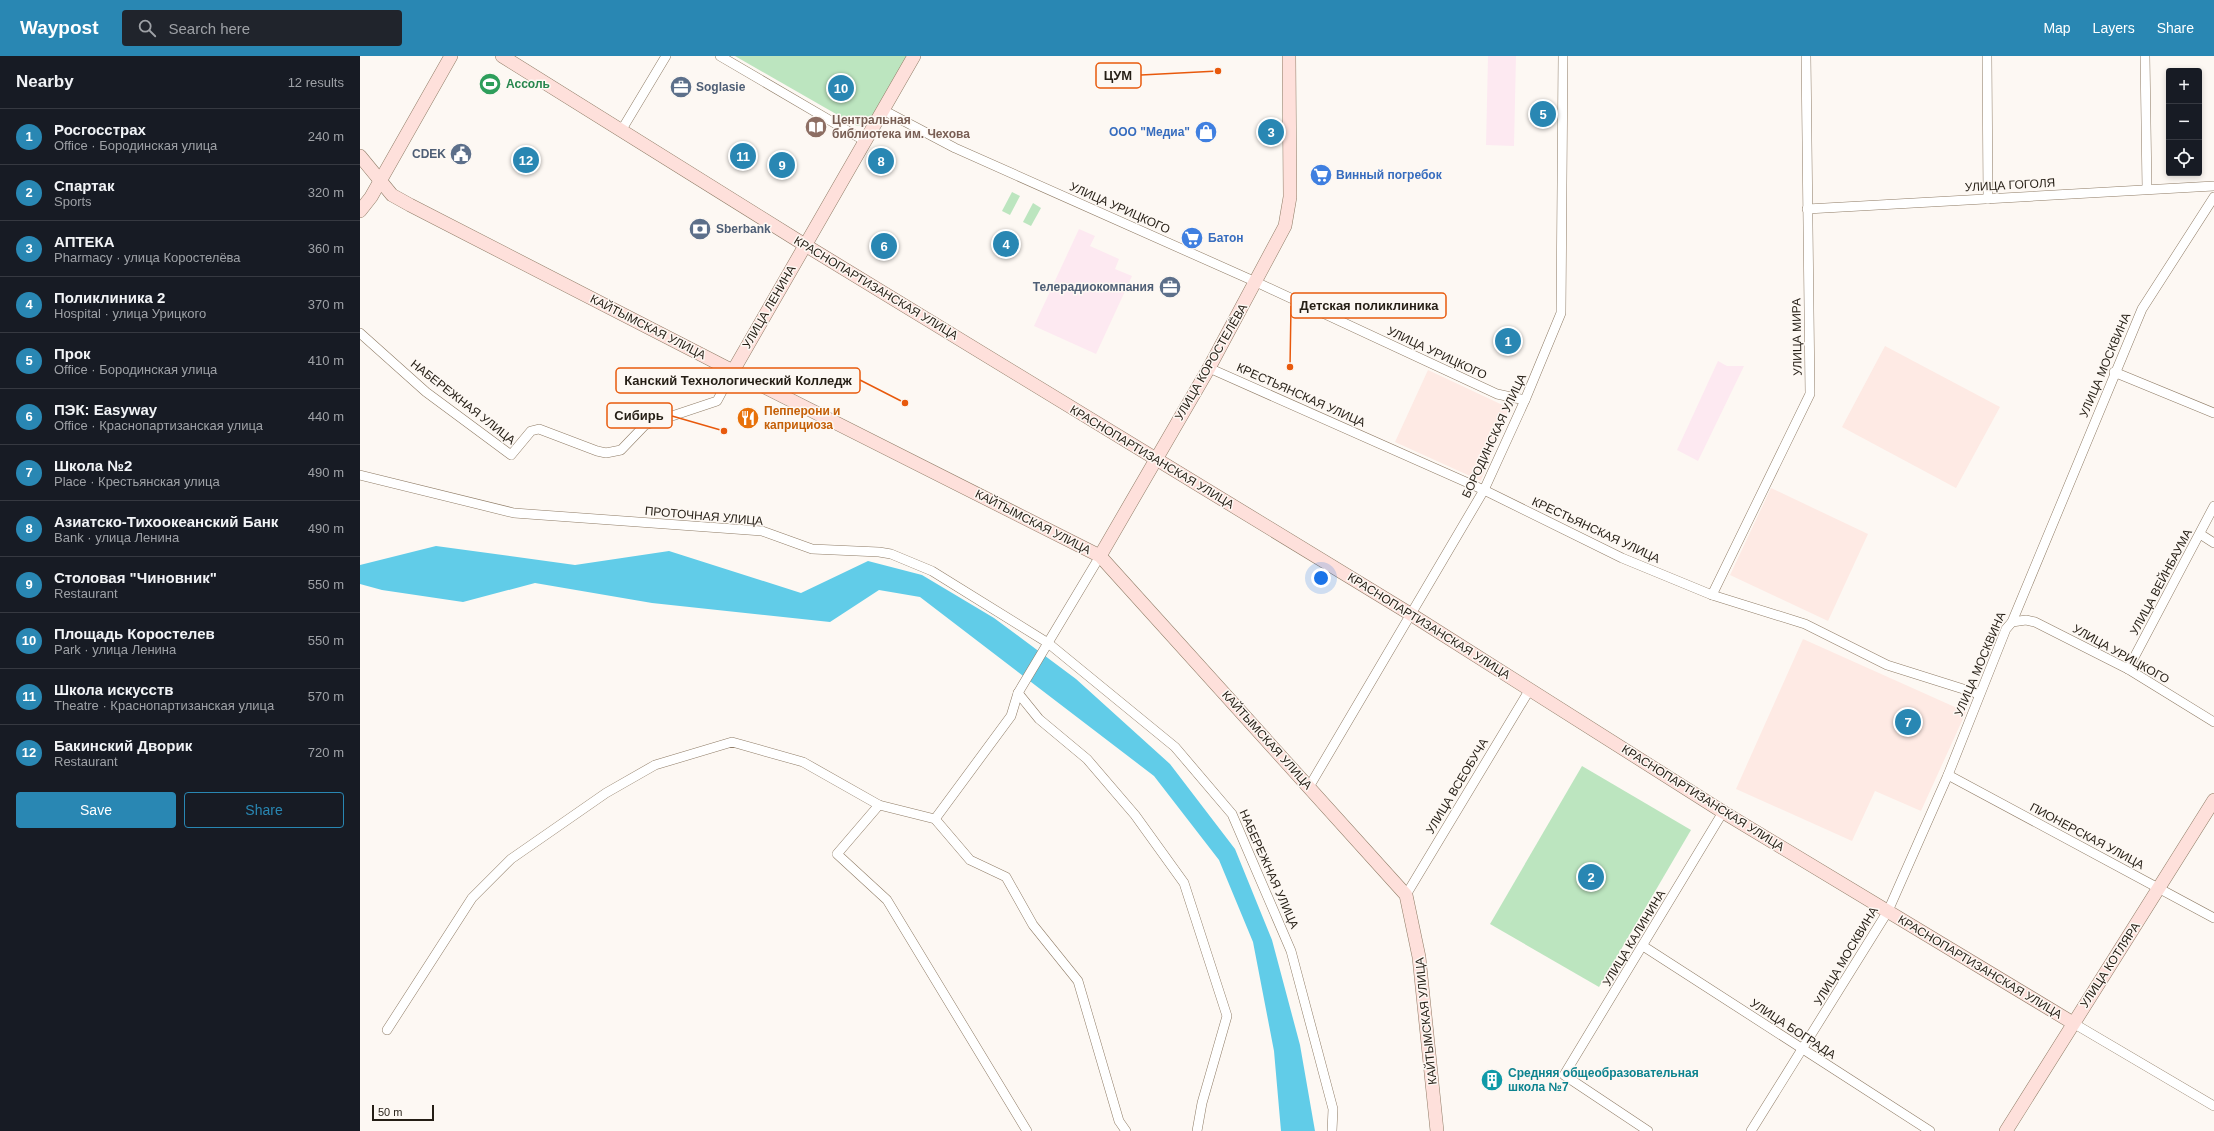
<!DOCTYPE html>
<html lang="en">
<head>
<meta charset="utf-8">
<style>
	body { margin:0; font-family:Arial,sans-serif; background:#20242c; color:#f1f3f6 }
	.controls { position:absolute; right:12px; top:12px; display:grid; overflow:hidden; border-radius:4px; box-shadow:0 2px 6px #0003 }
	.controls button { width:36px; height:36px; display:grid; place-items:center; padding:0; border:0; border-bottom:1px solid #363941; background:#171b24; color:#f1f3f6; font:20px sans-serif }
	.scale { position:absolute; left:12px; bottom:10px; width:62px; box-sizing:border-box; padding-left:4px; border:2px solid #251e15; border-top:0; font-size:11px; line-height:14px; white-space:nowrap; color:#251e15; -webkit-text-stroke:3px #fdf8f3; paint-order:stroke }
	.you { position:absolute; left:961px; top:522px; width:14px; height:14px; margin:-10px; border:3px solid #fff; border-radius:50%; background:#1a73e8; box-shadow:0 0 0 6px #1a73e833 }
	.badge { display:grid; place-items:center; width:26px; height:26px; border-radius:50%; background:#2987b3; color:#fff; font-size:13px; font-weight:700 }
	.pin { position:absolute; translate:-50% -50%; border:2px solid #fff; box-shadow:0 1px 4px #0006 }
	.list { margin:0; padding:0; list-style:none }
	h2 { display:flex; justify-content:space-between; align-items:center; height:52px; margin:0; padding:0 16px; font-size:17px }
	h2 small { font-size:13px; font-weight:400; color:#9ea1a6 }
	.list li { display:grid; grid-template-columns:26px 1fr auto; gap:12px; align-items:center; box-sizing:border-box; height:56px; padding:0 16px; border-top:1px solid #363941 }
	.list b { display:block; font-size:15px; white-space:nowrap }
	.list p { margin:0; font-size:13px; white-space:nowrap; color:#9ea1a6 }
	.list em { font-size:13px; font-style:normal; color:#9ea1a6 }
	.actions { display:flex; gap:8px; padding:12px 16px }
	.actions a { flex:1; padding:9px 0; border:1px solid #2987b3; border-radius:4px; text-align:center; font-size:14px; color:#2987b3 }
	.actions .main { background:#2987b3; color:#fff }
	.icon { flex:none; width:22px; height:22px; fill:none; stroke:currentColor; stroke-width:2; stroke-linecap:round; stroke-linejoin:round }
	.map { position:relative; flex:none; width:1854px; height:1075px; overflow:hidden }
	header { display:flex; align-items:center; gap:24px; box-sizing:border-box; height:56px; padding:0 20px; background:#2987b3; color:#fff }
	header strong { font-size:19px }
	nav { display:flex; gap:22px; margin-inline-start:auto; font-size:14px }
	.search { width:280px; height:36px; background:#20242c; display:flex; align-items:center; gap:10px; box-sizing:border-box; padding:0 14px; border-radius:4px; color:#9ea1a6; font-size:15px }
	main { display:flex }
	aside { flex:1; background:#171b24 }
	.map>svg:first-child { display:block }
	.industrial { fill:#fde9f1 }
	.education { fill:#feeae4 }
	.green { fill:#bce5bf }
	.water { fill:#61cce8 }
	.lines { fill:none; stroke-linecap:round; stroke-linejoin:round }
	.street-casing { stroke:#8f7c66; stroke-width:10 }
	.secondary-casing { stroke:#8f7c66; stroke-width:14 }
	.street { stroke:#fff; stroke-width:9 }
	.secondary { stroke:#fee0db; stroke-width:13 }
	.labels { text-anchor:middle; stroke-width:3; stroke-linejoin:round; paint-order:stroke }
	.leisure-label { font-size:12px; font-weight:bold; fill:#27864d; stroke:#fdf8f3; text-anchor:start }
	.service-label { font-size:12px; font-weight:bold; fill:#4e5e75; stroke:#fdf8f3; text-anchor:start }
	.education-label { font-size:12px; font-weight:bold; fill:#785e54; stroke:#fdf8f3; text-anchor:start }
	.shop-label { font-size:12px; font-weight:bold; fill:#366cbe; stroke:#fdf8f3; text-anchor:start }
	.street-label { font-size:12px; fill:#251e15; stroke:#fdf8f3 }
	.food-label { font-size:12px; font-weight:bold; fill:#c56008; stroke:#fdf8f3; text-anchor:start }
	.culture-label { font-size:12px; font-weight:bold; fill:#0d838f; stroke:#fdf8f3; text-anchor:start }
	.leader { fill:none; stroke:#e8590c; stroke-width:1.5 }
	.callout-dot { fill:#e8590c; stroke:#fdf8f3; stroke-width:1.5 }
	.callout { fill:#fdf8f3; stroke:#e8590c; stroke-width:1.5 }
	.callout-label { font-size:13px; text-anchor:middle; font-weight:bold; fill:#251e15 }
</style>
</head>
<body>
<header>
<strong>Waypost</strong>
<div class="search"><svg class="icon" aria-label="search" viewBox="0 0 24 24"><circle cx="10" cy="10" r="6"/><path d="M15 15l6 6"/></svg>Search here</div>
<nav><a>Map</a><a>Layers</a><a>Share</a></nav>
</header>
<main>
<aside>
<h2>Nearby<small>12 results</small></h2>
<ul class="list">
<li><span class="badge">1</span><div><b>Росгосстрах</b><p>Office · Бородинская улица</p></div><em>240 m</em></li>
<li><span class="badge">2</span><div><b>Спартак</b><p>Sports</p></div><em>320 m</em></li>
<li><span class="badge">3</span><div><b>АПТЕКА</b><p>Pharmacy · улица Коростелёва</p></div><em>360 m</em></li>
<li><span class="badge">4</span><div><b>Поликлиника 2</b><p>Hospital · улица Урицкого</p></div><em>370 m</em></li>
<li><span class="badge">5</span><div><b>Прок</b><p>Office · Бородинская улица</p></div><em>410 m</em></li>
<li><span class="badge">6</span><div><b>ПЭК: Easyway</b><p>Office · Краснопартизанская улица</p></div><em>440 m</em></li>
<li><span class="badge">7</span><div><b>Школа №2</b><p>Place · Крестьянская улица</p></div><em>490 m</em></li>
<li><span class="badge">8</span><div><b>Азиатско-Тихоокеанский Банк</b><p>Bank · улица Ленина</p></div><em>490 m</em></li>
<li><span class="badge">9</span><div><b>Столовая &quot;Чиновник&quot;</b><p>Restaurant</p></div><em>550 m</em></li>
<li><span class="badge">10</span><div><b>Площадь Коростелев</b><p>Park · улица Ленина</p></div><em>550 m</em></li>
<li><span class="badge">11</span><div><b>Школа искусств</b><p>Theatre · Краснопартизанская улица</p></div><em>570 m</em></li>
<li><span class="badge">12</span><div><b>Бакинский Дворик</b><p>Restaurant</p></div><em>720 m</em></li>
</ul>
<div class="actions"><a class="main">Save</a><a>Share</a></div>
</aside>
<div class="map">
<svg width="1854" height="1075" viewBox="0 0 1854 1075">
	<rect width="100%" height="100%" fill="#fdf8f3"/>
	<g class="industrial">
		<polygon points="1128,0 1156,0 1154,90 1126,89"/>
		<polygon points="719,173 735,180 730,190 759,203 755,213 772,220 736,298 674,270"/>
		<polygon points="1358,305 1367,310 1384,310 1338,405 1317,394"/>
	</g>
	<g class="education">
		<polygon points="1525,290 1640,351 1596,432 1482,371"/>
		<polygon points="1068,314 1149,352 1121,425 1035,386"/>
		<polygon points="1411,432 1508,478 1468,565 1370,519"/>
		<polygon points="1443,583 1606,656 1561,755 1515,735 1492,785 1376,733"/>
	</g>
	<g class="green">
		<polygon points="375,0 551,0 509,67 497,70"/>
		<polygon points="652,136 660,140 650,159 642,155"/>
		<polygon points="673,147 681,152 671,170 663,166"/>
		<polygon points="1222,710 1331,774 1239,931 1130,868"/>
	</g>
	<polygon class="water" points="76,490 215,509 309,495 441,537 508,505 562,519 634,562 716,623 810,708 875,793 912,884 940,989 955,1075 921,1075 914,995 893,886 859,804 794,720 560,541 519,534 470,566 292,547 175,527 103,546 22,534 0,528 0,509"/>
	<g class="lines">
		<g class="street-casing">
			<g id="street">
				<polyline points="360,0 505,85"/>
				<polyline points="1627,0 1628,143"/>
				<polyline points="1785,0 1787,133"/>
				<polyline points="523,54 595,92 896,226 1137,338 1165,344"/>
				<polyline points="261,75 306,0"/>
				<polyline points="1447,153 1854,130"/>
				<polyline points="0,277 66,336 151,399 171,375 179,373 237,395 246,397 261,394 285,369 357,345 373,315"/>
				<polyline points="849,312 1124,434 1262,502 1352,539 1445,568 1527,609 1619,638"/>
				<polyline points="1754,316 1854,357"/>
				<polyline points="0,419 154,457 402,475 452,493 519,496 531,498 572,515 688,587 815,691 872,758 931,895 973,1053 972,1075"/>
				<polyline points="1840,478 1854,487"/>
				<polyline points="1352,539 1450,338 1446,0"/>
				<polyline points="1652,566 1666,564 1675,566 1768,613 1854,666"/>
				<polyline points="1768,613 1854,450"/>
				<polyline points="658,637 679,663 727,703 775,759 824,827 867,960 842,1047 837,1075"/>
				<polyline points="1588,719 1854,862"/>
				<polyline points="949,731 1124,434 1165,344 1201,257 1203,0"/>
				<polyline points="519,749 477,798 527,844 667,1075"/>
				<polyline points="575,763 651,660 658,637 740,500"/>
				<polyline points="1046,839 1170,633"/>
				<polyline points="1283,890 1570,1075"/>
				<polyline points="1713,967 1854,1050"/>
				<polyline points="27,974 112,842 151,803 246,737 295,709 372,686 443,706 519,749 575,763 610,804 646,821 673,869 718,925 759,1065 766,1075"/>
				<polyline points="1288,1075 1204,1019 1363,756"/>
				<polyline points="1391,1075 1528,855 1588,719 1646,573 1652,566 1782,253 1854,141"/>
			</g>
		</g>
		<g class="secondary-casing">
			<g id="secondary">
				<polyline points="142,0 445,189 1052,559 1363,756 1713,967"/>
				<polyline points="0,100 32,139 50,149 373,315 740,500 1046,839 1059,901 1077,1075"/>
				<polyline points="0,155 11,141 91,0"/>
				<polyline points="373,315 554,0"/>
				<polyline points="740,500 849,312 925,170 930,141 929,0"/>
				<polyline points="1646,1075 1854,744"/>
			</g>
		</g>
		<use href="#street" class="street"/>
		<use href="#secondary" class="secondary"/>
	</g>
	<defs>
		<g id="stadium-disc" transform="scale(1.15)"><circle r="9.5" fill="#2e9e5b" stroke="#fdf8f3"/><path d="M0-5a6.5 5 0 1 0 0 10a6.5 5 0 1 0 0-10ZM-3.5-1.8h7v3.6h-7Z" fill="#fff"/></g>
		<g id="office-disc" transform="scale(1.15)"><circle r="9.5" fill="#5c6f8a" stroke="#fdf8f3"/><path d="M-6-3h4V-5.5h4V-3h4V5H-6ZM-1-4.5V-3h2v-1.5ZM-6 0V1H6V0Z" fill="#fff"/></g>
		<g id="library-disc" transform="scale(1.15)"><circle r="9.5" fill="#8d6e63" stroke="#fdf8f3"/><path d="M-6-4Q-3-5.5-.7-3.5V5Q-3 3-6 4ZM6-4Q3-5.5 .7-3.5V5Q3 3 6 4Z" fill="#fff"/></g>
		<g id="shop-disc" transform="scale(1.15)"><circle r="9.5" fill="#3f7fe0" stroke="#fdf8f3"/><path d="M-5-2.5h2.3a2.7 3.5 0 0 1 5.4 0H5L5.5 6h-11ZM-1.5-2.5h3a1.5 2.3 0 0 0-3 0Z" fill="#fff"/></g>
		<g id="civic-disc" transform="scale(1.15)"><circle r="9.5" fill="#5c6f8a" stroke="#fdf8f3"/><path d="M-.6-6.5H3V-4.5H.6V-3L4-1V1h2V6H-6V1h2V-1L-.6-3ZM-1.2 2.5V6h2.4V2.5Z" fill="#fff"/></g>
		<g id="supermarket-disc" transform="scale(1.15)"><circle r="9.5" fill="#3f7fe0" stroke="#fdf8f3"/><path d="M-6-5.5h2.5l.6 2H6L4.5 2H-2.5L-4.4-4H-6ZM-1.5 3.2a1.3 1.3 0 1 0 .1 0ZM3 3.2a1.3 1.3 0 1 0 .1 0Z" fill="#fff"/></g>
		<g id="bank-disc" transform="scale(1.15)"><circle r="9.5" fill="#5c6f8a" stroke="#fdf8f3"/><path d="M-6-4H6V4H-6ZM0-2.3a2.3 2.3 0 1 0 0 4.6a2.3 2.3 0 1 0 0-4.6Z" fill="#fff"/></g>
		<g id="restaurant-disc" transform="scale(1.15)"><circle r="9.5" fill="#e8710a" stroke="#fdf8f3"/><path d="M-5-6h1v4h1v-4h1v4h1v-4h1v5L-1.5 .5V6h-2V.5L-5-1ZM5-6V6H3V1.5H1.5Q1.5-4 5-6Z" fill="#fff"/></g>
		<g id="building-disc" transform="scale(1.15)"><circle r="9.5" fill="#0f9aa8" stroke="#fdf8f3"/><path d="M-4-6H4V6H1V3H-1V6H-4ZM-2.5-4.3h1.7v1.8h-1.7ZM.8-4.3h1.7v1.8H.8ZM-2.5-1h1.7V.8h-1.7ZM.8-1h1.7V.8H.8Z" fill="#fff"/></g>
	</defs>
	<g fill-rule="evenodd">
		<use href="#stadium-disc" x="130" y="28"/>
		<use href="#office-disc" x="321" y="31"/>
		<use href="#library-disc" x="456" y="71"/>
		<use href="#shop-disc" x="846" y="76"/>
		<use href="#civic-disc" x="101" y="98"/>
		<use href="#supermarket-disc" x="961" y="119"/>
		<use href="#bank-disc" x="340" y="173"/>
		<use href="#supermarket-disc" x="832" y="182"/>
		<use href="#office-disc" x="810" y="231"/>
		<use href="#restaurant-disc" x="388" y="362"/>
		<use href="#building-disc" x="1132" y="1024"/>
	</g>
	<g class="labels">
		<g class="leisure-label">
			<text x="146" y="32">Ассоль</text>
		</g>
		<g class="service-label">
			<text x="336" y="35">Soglasie</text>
			<text x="86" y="102" text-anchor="end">CDEK</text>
			<text x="356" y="177">Sberbank</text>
			<text x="794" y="235" text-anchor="end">Телерадиокомпания</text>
		</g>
		<g class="education-label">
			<text x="472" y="68">Центральная<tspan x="472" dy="14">библиотека им. Чехова</tspan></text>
		</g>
		<g class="shop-label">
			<text x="830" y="80" text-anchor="end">ООО "Медиа"</text>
			<text x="976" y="123">Винный погребок</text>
			<text x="848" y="186">Батон</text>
		</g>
		<g class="street-label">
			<text transform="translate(1650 129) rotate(-3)" y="4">УЛИЦА ГОГОЛЯ</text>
			<text transform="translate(760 152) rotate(24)" y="4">УЛИЦА УРИЦКОГО</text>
			<text transform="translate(516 232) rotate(31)" y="4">КРАСНОПАРТИЗАНСКАЯ УЛИЦА</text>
			<text transform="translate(409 251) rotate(-60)" y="4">УЛИЦА ЛЕНИНА</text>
			<text transform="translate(288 271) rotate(27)" y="4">КАЙТЫМСКАЯ УЛИЦА</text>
			<text transform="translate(1437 281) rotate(-91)" y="4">УЛИЦА МИРА</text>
			<text transform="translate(1077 297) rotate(25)" y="4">УЛИЦА УРИЦКОГО</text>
			<text transform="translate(851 306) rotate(-60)" y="4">УЛИЦА КОРОСТЕЛЁВА</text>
			<text transform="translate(1745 309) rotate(-67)" y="4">УЛИЦА МОСКВИНА</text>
			<text transform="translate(941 339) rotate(24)" y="4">КРЕСТЬЯНСКАЯ УЛИЦА</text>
			<text transform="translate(103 346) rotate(38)" y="4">НАБЕРЕЖНАЯ УЛИЦА</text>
			<text transform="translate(1134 380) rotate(-65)" y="4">БОРОДИНСКАЯ УЛИЦА</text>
			<text transform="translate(792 401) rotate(31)" y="4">КРАСНОПАРТИЗАНСКАЯ УЛИЦА</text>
			<text transform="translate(344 460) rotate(5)" y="4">ПРОТОЧНАЯ УЛИЦА</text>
			<text transform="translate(673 466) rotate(27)" y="4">КАЙТЫМСКАЯ УЛИЦА</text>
			<text transform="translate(1236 474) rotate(25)" y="4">КРЕСТЬЯНСКАЯ УЛИЦА</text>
			<text transform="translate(1801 526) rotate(-62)" y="4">УЛИЦА ВЕЙНБАУМА</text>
			<text transform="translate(1069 570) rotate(32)" y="4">КРАСНОПАРТИЗАНСКАЯ УЛИЦА</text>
			<text transform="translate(1761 598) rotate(29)" y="4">УЛИЦА УРИЦКОГО</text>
			<text transform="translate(1620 608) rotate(-67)" y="4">УЛИЦА МОСКВИНА</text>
			<text transform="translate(907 684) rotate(48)" y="4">КАЙТЫМСКАЯ УЛИЦА</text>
			<text transform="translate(1097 730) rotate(-59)" y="4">УЛИЦА ВСЕОБУЧА</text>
			<text transform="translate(1343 742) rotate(32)" y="4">КРАСНОПАРТИЗАНСКАЯ УЛИЦА</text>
			<text transform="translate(1727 780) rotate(28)" y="4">ПИОНЕРСКАЯ УЛИЦА</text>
			<text transform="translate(909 813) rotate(66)" y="4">НАБЕРЕЖНАЯ УЛИЦА</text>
			<text transform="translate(1274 882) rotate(-59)" y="4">УЛИЦА КАЛИНИНА</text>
			<text transform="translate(1486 900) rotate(-59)" y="4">УЛИЦА МОСКВИНА</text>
			<text transform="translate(1750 909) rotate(-57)" y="4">УЛИЦА КОТЛЯРА</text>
			<text transform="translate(1620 911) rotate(31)" y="4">КРАСНОПАРТИЗАНСКАЯ УЛИЦА</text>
			<text transform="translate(1066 965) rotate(-96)" y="4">КАЙТЫМСКАЯ УЛИЦА</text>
			<text transform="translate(1433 973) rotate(33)" y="4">УЛИЦА БОГРАДА</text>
		</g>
		<g class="food-label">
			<text x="404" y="359">Пепперони и<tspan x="404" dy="14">каприциоза</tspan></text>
		</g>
		<g class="culture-label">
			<text x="1148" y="1021">Средняя общеобразовательная<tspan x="1148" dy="14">школа №7</tspan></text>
		</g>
	</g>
	<path class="leader" d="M858 15L781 19M930 311L931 250M545 347L500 324M364 375L312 360"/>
	<g class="callout-dot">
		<circle cx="858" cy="15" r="4"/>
		<circle cx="930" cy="311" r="4"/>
		<circle cx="545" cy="347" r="4"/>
		<circle cx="364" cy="375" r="4"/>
	</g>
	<g class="callout">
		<rect x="736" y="7" width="45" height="25" rx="4"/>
		<rect x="931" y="237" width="155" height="25" rx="4"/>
		<rect x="256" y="312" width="244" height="25" rx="4"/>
		<rect x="247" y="347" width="65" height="25" rx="4"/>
	</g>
	<g class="callout-label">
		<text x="758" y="24">ЦУМ</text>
		<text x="1009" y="254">Детская поликлиника</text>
		<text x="378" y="329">Канский Технологический Колледж</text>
		<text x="279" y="364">Сибирь</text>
	</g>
</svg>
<div class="controls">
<button>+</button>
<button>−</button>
<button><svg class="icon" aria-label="locate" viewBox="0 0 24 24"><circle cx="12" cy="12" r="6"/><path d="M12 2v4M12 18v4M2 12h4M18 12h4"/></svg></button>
</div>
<div class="scale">50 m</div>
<div class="you"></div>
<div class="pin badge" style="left:1148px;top:285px">1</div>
<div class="pin badge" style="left:1231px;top:821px">2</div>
<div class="pin badge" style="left:911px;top:76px">3</div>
<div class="pin badge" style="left:646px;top:188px">4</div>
<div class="pin badge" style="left:1183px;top:58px">5</div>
<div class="pin badge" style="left:524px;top:190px">6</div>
<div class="pin badge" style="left:1548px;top:666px">7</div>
<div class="pin badge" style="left:521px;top:105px">8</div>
<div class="pin badge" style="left:422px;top:109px">9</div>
<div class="pin badge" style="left:481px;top:32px">10</div>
<div class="pin badge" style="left:383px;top:100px">11</div>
<div class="pin badge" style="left:166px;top:104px">12</div>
</div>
</main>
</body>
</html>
